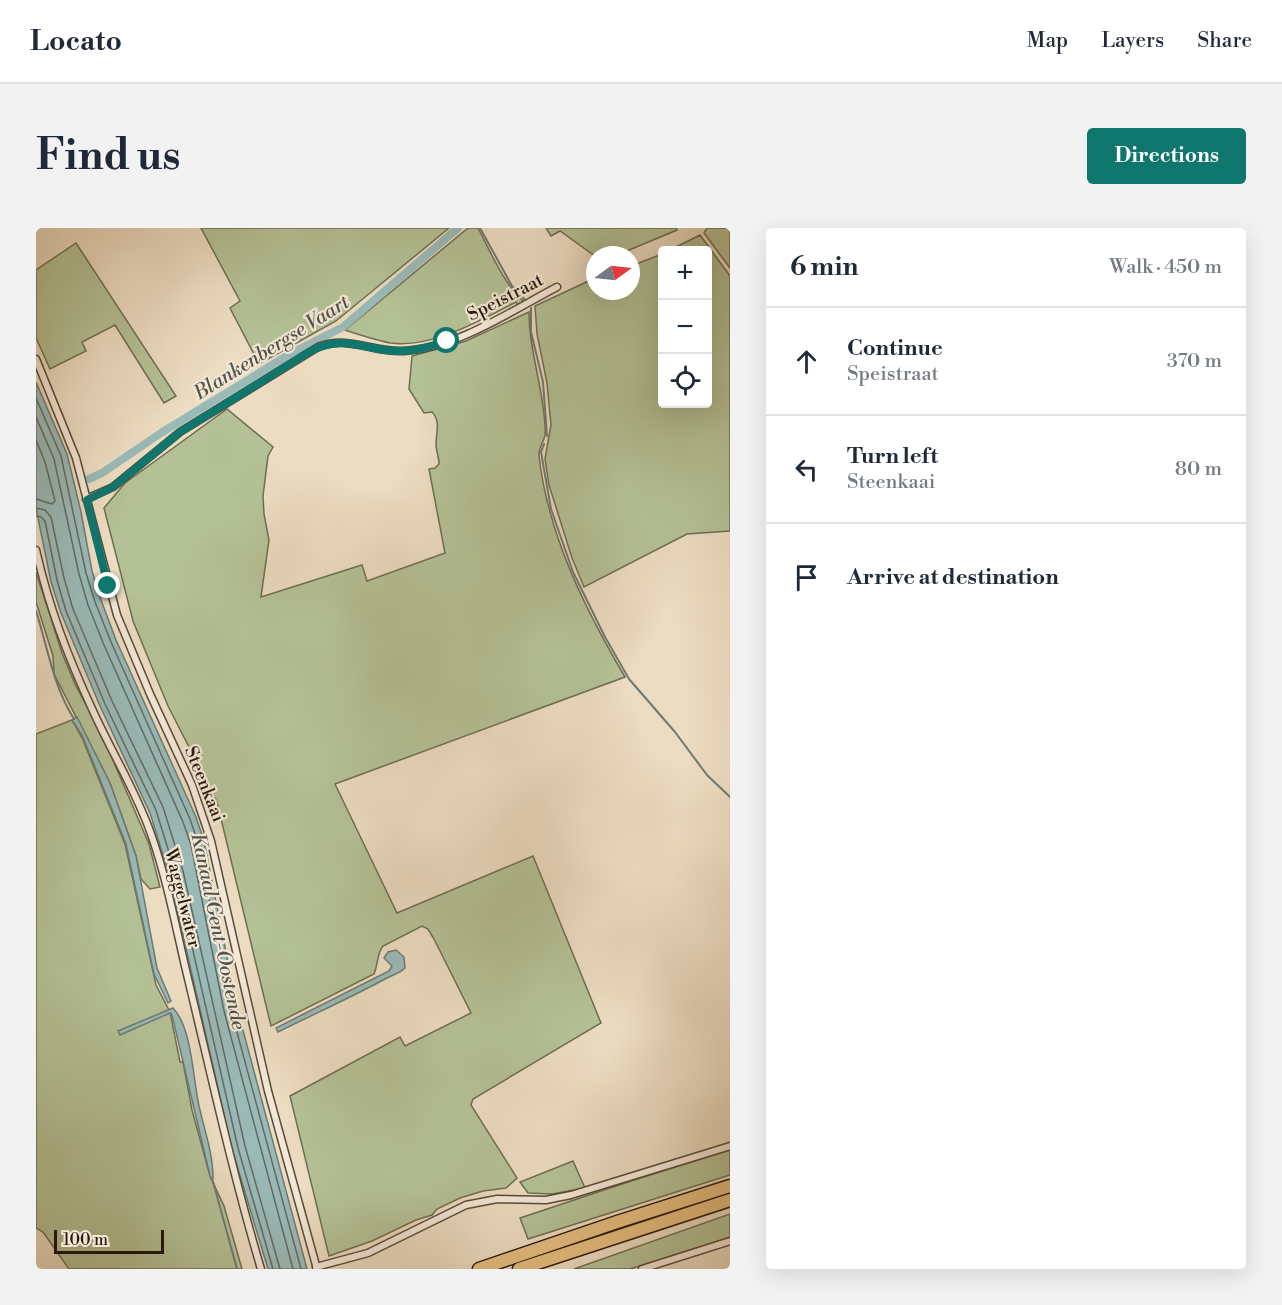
<!DOCTYPE html>
<html lang="en">
<head>
<meta charset="utf-8">
<style>
	body { margin:0; font-family:"Libre Bodoni",serif; background:#f2f2f3; color:#1f2937 }
	.controls { position:absolute; right:18px; top:18px; display:grid; overflow:hidden; border-radius:6px; box-shadow:0 6px 24px #0002 }
	.controls button { width:54px; height:54px; display:grid; place-items:center; padding:0; border:0; border-bottom:2px solid #e0e1e3; background:#fff; color:#1f2937; font:30px sans-serif }
	.compass { position:absolute; left:550px; top:18px; width:54px; height:54px; border-radius:50%; background:#fff; box-shadow:0 6px 24px #0002; rotate:75deg }
	.scale { position:absolute; left:18px; bottom:15px; width:110px; box-sizing:border-box; padding-left:6px; border:3px solid #2a1a0c; border-top:0; font-size:16px; line-height:21px; white-space:nowrap; color:#2a1a0c; -webkit-text-stroke:4px #f3e8d7; paint-order:stroke }
	.stop { position:absolute; width:18px; height:18px; margin:-14px; border:4px solid #0f766e; border-radius:50%; background:#fff }
	.stop.end { background:#0f766e; border-color:#fff; box-shadow:0 2px 6px #0008 }
	.list { margin:0; padding:0; list-style:none }
	h2 { display:flex; justify-content:space-between; align-items:center; height:78px; margin:0; padding:0 24px; font-size:26px }
	h2 small { font-size:20px; font-weight:400; color:#747a83 }
	.list li { display:grid; grid-template-columns:39px 1fr auto; gap:18px; align-items:center; box-sizing:border-box; height:108px; padding:0 24px; border-top:2px solid #e0e1e3 }
	.list b { display:block; font-size:22px; white-space:nowrap }
	.list p { margin:0; font-size:20px; white-space:nowrap; color:#747a83 }
	.list em { font-size:20px; font-style:normal; color:#747a83 }
	.icon { flex:none; width:33px; height:33px; fill:none; stroke:currentColor; stroke-width:2; stroke-linecap:round; stroke-linejoin:round }
	.map { position:relative; flex:none; width:694px; height:1041px; overflow:hidden; border-radius:6px }
	header { display:flex; align-items:center; gap:36px; box-sizing:border-box; height:84px; padding:0 30px; background:#fff; border-bottom:2px solid #e0e1e3 }
	header strong { font-size:28px }
	nav { display:flex; gap:33px; margin-inline-start:auto; font-size:21px }
	.intro { display:flex; align-items:center; justify-content:space-between; box-sizing:border-box; height:144px; padding:0 36px }
	h1 { margin:0; font-size:42px }
	.button { padding:15px 27px; border-radius:6px; background:#0f766e; color:#fff; font-size:21px; font-weight:700 }
	main { display:flex; gap:36px; padding:0 36px }
	aside { flex:1; background:#fff; border-radius:6px; box-shadow:0 6px 24px #0002 }
	.map>svg:first-child { display:block }
	.green { fill:#b4c196; stroke:#6f6e51; stroke-width:1.5 }
	.water { fill:#9abab8; stroke:#6d7a73; stroke-width:1.5 }
	.lines { fill:none; stroke-linecap:round; stroke-linejoin:round }
	.shore { stroke:#626a62; stroke-width:1.5 }
	.stream { stroke:#6d7a73; stroke-width:2 }
	.canal { stroke:#9abab8; stroke-width:8 }
	.street-casing { stroke:#5a4a39; stroke-width:9 }
	.highway-casing { stroke:#2a1a0c; stroke-width:15 }
	.street { stroke:#f3e8d7; stroke-width:6 }
	.highway { stroke:#e6be80; stroke-width:12 }
	.route { stroke:#0f766e; stroke-width:8 }
	.labels { text-anchor:middle; stroke-width:4.5; stroke-linejoin:round; paint-order:stroke }
	.street-label { font-size:18px; fill:#2a1a0c; stroke:#f3e8d7 }
	.water-label { font-size:20px; font-style:italic; fill:#515248; stroke:#f3e8d7 }
</style>
</head>
<body>
<header>
<strong>Locato</strong>
<nav><a>Map</a><a>Layers</a><a>Share</a></nav>
</header>
<div class="intro"><h1>Find us</h1><a class="button">Directions</a></div>
<main>
<div class="map">
<svg width="694" height="1041" viewBox="0 0 694 1041">
	<rect width="100%" height="100%" fill="#ecdcc1"/>
	<filter id="stains"><feTurbulence type="fractalNoise" baseFrequency=".00333" numOctaves="4"/><feColorMatrix values="0 0 0 0 .2 0 0 0 0 .09 0 0 0 0 .02 0 0 0 .5 -.17"/></filter>
	<radialGradient id="worn" r=".72"><stop offset=".6" stop-color="#630" stop-opacity="0"/><stop offset="1" stop-color="#630" stop-opacity=".3"/></radialGradient>
	<g class="green">
		<polygon points="165,0 413,0 300,93 223,136 194,80 204,73"/>
		<path d="M432,0H442C455,25 467,54 488,74L482,77L480,74C445,92 395,121 354,115C339,112 324,107 309,102Z"/>
		<polygon points="510,0 640,0 641,2 586,25 559,28 524,3 515,8"/>
		<polygon points="671,0 694,0 694,40 668,5"/>
		<polygon points="664,7 694,48 694,303 651,306 548,359 536,330 513,257 509,231 515,197 511,155 501,106 499,78 559,50 559,63 595,63 595,38 626,26 626,176 672,176 672,22 634,22"/>
		<polygon points="40,15 140,168 128,175 79,97 46,114 50,123 14,141 0,110 0,42"/>
		<path d="M493,84C493,118 503,146 507,179C508,187 510,198 509,207C508,214 502,220 503,228C512,307 549,381 589,449L299,556L361,685L497,628L565,795L437,871L435,877L481,950L470,960L447,963L424,970L401,981L396,987L380,992L336,1013L293,1028L254,868L364,809L369,818L435,785L398,711L392,701L386,698L347,718C341,725 342,737 338,746L235,798L181,574L132,478L97,393L68,280L89,255L191,181L237,219L232,228L227,268L228,286L233,312L225,369L326,337L331,353L409,325L393,241L399,240L403,236C403,229 400,223 400,216C400,206 405,193 396,184L388,185L373,161L376,128L430,113Z"/>
		<polygon points="0,344 26,425 39,456 67,509 113,616 124,659 114,661 105,651 100,628 74,555 18,446 17,428 0,374"/>
		<polygon points="36,492 47,512 89,616 120,757 134,784 144,834 147,834 156,882 174,948 188,978 206,1041 33,1041 7,1004 0,1000 0,506"/>
		<polygon points="694,922 694,947 492,1011 484,990 592,954"/>
		<polygon points="537,933 549,960 516,966 492,965 484,954"/>
		<polygon points="694,986 694,1010 594,1041 538,1041"/>
	</g>
	<g class="water">
		<polygon points="0,154 31,226 45,284 56,343 65,372 80,412 160,589 168,613 201,780 271,1041 232,1041 196,921 133,646 114,585 64,478 25,385 15,354 0,280"/>
		<polygon points="41,489 74,555 100,628 121,740 135,773 132,775 118,746 90,616 46,507 36,492"/>
		<path d="M360,722L368,729L369,740C363,746 356,747 349,751C314,770 278,786 242,804L240,800L353,743L356,738L348,730L352,724Z"/>
		<path d="M137,780C155,798 157,847 162,873C167,899 177,923 177,950H175L174,948L136,787L134,785L84,807L82,803Z"/>
	</g>
	<g class="lines">
		<g class="shore">
			<polyline points="0,170 25,228 50,345 59,374 75,414 154,591 162,615 195,782 265,1041"/>
			<polyline points="0,189 18,231 43,346 52,377 68,417 147,594 155,617 188,783 257,1041"/>
			<polyline points="0,212 9,234 19,273 16,276 0,271"/>
			<polyline points="0,280 9,282 15,289 28,350 37,381 76,473 127,579 147,643 209,918 244,1041"/>
			<polyline points="0,288 5,289 9,293 21,352 30,383 69,476 120,582 139,644 202,920 237,1041"/>
		</g>
		<g class="stream">
			<polyline points="444,0 476,58 490,73"/>
			<polyline points="495,80 495,104 507,154 511,208"/>
			<polyline points="508,216 505,224 515,281 537,344 569,409 593,451 639,504 671,547 694,569"/>
			<path d="M0,383C12,420 17,458 38,491"/>
			<polyline points="176,950 201,1041"/>
		</g>
		<polyline class="canal" points="53,251 66,245 125,205 254,126 307,99 422,0"/>
		<g class="street-casing">
			<g id="street">
				<polyline points="0,131 40,230 81,387 114,466 156,557 175,613 232,863 281,1041"/>
				<path d="M50,271L77,259L144,204L282,119C314,107 337,125 368,123C421,120 475,83 521,59"/>
				<path d="M0,322C13,380 32,429 57,483C76,525 100,563 115,606C132,654 141,706 153,755C176,851 197,947 225,1041"/>
				<polyline points="280,1039 332,1025 430,977 461,971 510,972 535,967 694,918"/>
				<polyline points="606,1041 694,1013"/>
			</g>
		</g>
		<g class="highway-casing">
			<g id="highway">
				<polyline points="443,1041 581,994 694,958"/>
				<polyline points="483,1041 694,972"/>
			</g>
		</g>
		<use href="#street" class="street"/>
		<use href="#highway" class="highway"/>
	</g>
	<g class="lines">
		<path class="route" d="M72,358L51,272L77,259L144,204L273,124C311,104 328,124 365,123C381,123 397,118 411,113"/>
	</g>
	<g class="labels">
		<g class="street-label">
			<text transform="translate(469 69) rotate(-27)" y="6">Speistraat</text>
			<text transform="translate(169 556) rotate(68)" y="6">Steenkaai</text>
			<text transform="translate(147 670) rotate(76)" y="6">Waggelwater</text>
		</g>
		<g class="water-label">
			<text transform="translate(235 119) rotate(-32)" y="7">Blankenbergse Vaart</text>
			<text transform="translate(183 703) rotate(78)" y="7">Kanaal Gent-Oostende</text>
		</g>
	</g>
	<rect width="100%" height="100%" filter="url(#stains)"/>
	<rect width="100%" height="100%" fill="url(#worn)"/>
</svg>
<div class="controls">
<button>+</button>
<button>−</button>
<button><svg class="icon" aria-label="locate" viewBox="0 0 24 24"><circle cx="12" cy="12" r="6"/><path d="M12 2v4M12 18v4M2 12h4M18 12h4"/></svg></button>
</div>
<svg class="compass" viewBox="-18 -18 36 36"><path d="M0-13l5 13h-10z" fill="#e53935"/><path d="M0 13l5-13h-10z" fill="#747a83"/></svg>
<div class="scale">100 m</div>
<div class="stop" style="left:411px;top:113px"></div>
<div class="stop end" style="left:72px;top:358px"></div>
</div>
<aside>
<h2>6 min<small>Walk · 450 m</small></h2>
<ul class="list">
<li><svg class="icon" aria-label="ahead" viewBox="0 0 24 24"><path d="M12 20V5M6 11l6-6 6 6"/></svg><div><b>Continue</b><p>Speistraat</p></div><em>370 m</em></li>
<li><svg class="icon" aria-label="left" viewBox="0 0 24 24"><path d="M17 20v-9H6M10 6l-5 5 5 5"/></svg><div><b>Turn left</b><p>Steenkaai</p></div><em>80 m</em></li>
<li><svg class="icon" aria-label="arrive" viewBox="0 0 24 24"><path d="M6 21V4h12l-3 4 3 4H6"/></svg><div><b>Arrive at destination</b></div></li>
</ul>
</aside>
</main>
</body>
</html>
